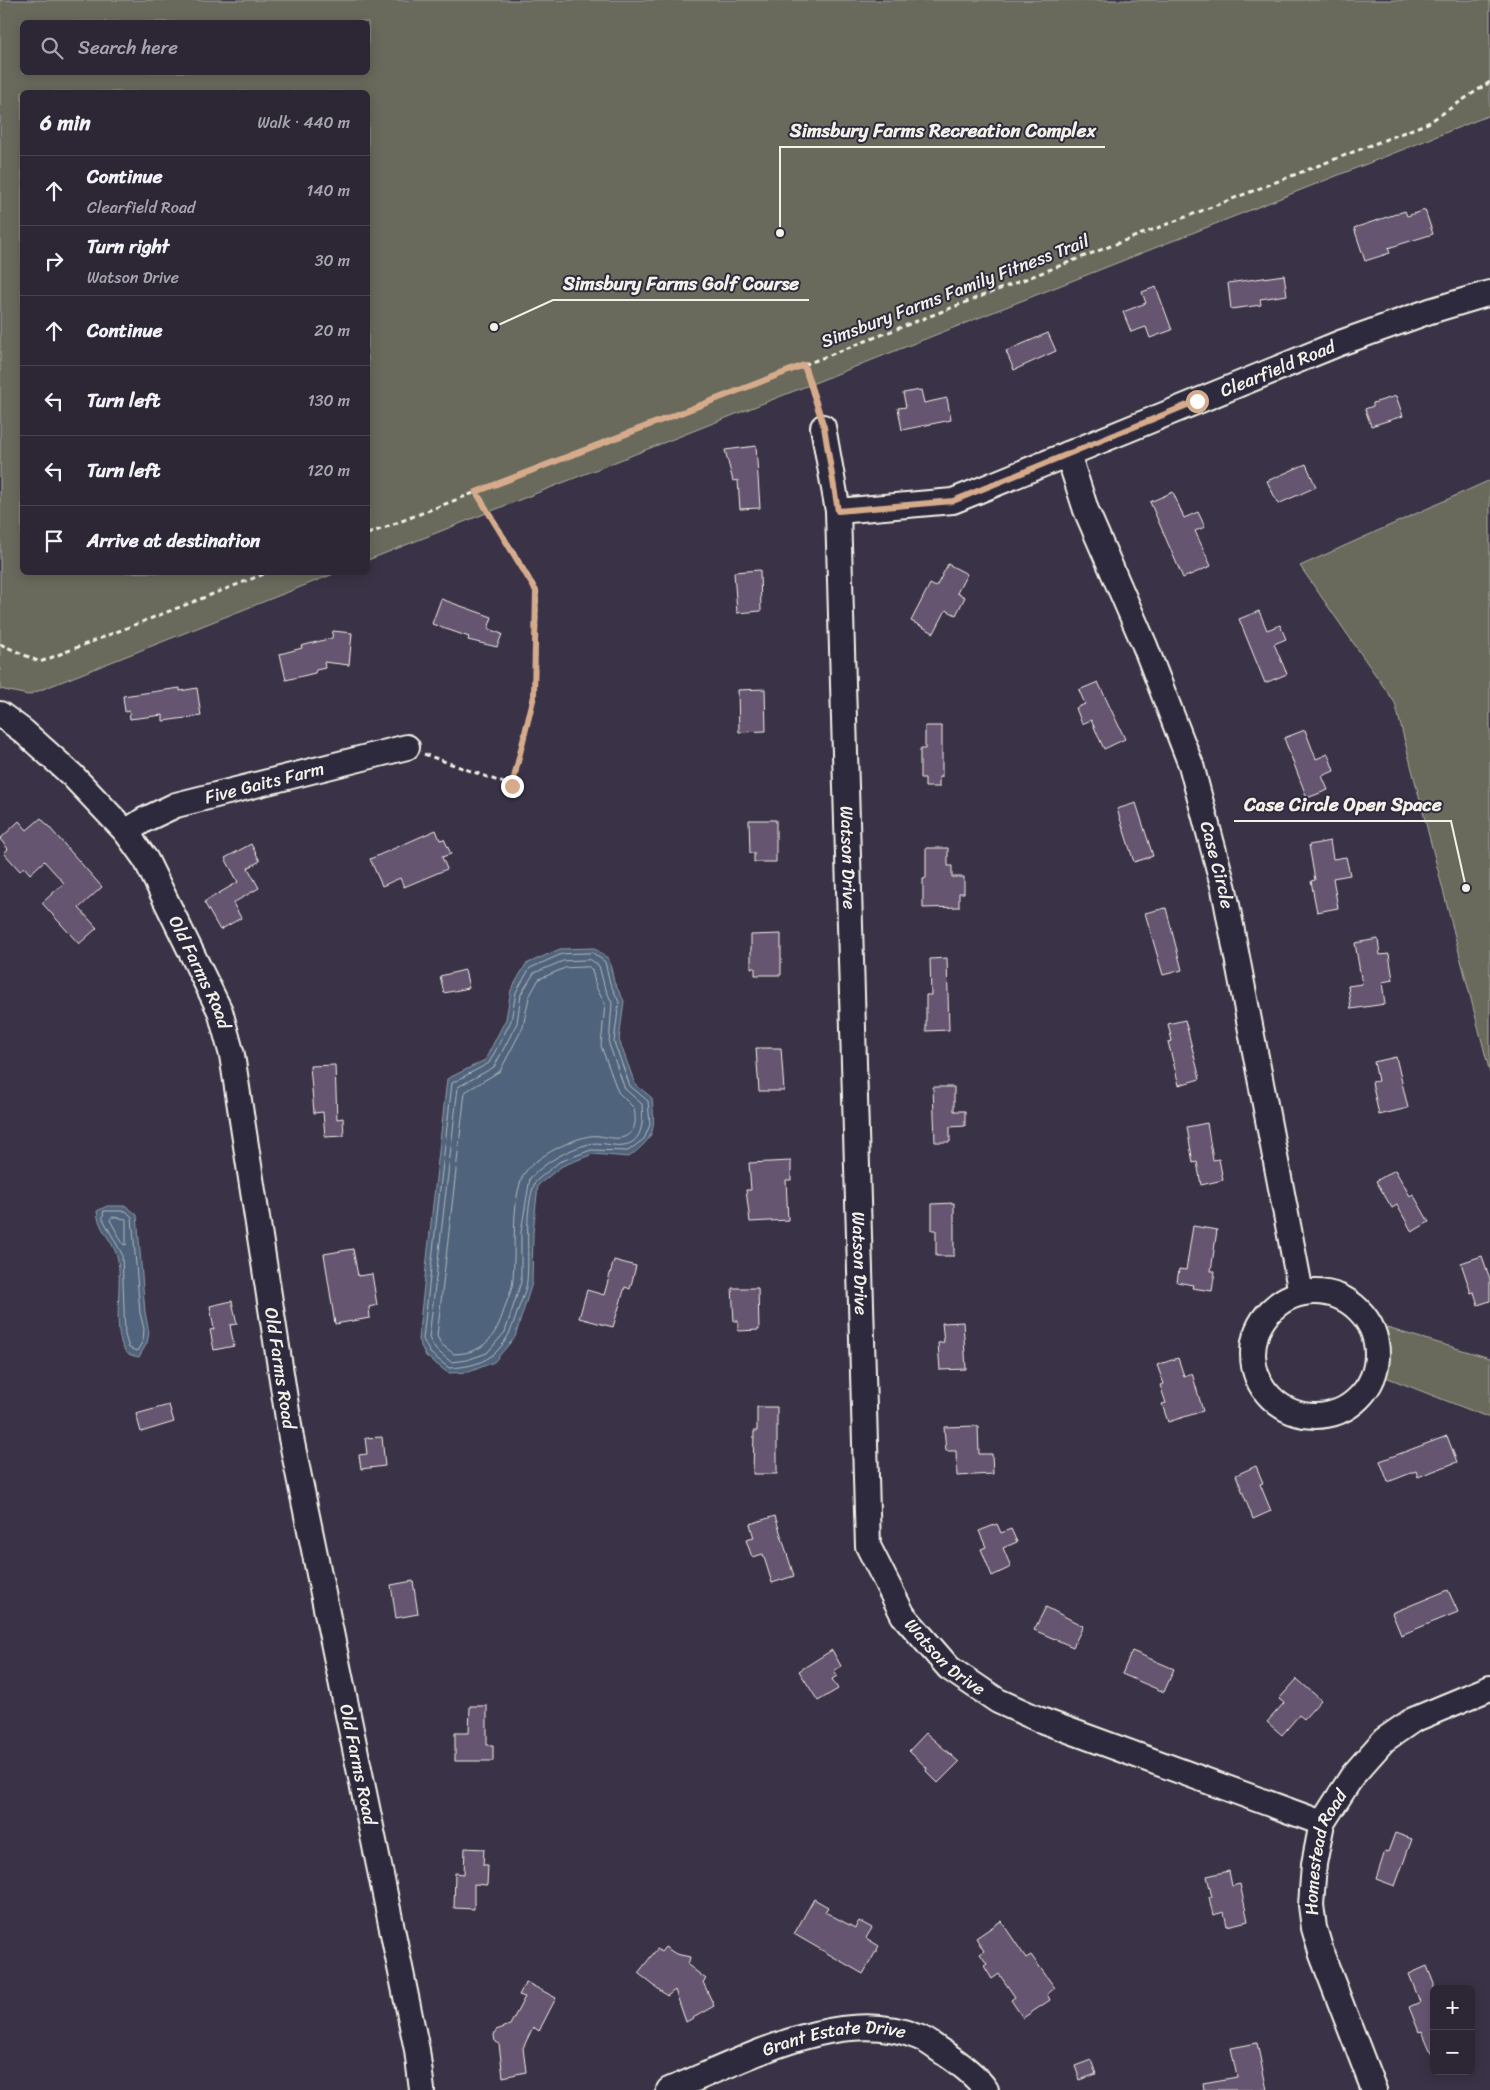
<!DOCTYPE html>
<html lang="en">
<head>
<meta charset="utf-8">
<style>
	body { margin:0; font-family:Sriracha,sans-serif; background:#342e3d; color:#f1f3f6 }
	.controls { position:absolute; right:15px; bottom:15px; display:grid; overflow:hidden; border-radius:8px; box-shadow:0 2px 12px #0003 }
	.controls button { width:45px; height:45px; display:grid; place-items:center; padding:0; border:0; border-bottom:1px solid #484350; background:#2c2635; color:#f1f3f6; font:25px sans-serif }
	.stop { position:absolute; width:15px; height:15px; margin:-11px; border:4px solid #d6ab8b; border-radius:50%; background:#fff }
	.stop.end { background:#d6ab8b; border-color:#fff; box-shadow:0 1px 5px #0008 }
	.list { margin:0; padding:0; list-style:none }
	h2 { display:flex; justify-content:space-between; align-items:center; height:65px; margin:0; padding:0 20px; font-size:21px }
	h2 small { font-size:16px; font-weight:400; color:#a6a5ad }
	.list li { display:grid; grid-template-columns:32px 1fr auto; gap:15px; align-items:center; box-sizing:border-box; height:70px; padding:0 20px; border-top:1px solid #484350 }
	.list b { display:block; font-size:19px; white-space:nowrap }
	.list p { margin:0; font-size:16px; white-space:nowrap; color:#a6a5ad }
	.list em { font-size:16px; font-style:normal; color:#a6a5ad }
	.icon { flex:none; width:28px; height:28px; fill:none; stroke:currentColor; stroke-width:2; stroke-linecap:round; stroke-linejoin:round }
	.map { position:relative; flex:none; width:1490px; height:2090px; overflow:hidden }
	.search { position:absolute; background:#2c2635; box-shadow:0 2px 12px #0003; left:20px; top:20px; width:350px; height:55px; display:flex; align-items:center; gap:12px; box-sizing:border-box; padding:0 18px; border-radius:8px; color:#a6a5ad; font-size:19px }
	.panel { position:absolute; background:#2c2635; box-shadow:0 2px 12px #0003; left:20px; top:90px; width:350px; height:485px; border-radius:8px }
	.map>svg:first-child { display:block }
	.green { fill:#696b5c; stroke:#aeaea2; fill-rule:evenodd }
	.water { fill:#50637b; stroke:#929ca7 }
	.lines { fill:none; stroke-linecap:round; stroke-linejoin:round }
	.shore { stroke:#b2b8bc; stroke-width:1 }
	.building { fill:#665570; stroke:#f4f1e8 }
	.minor-casing { stroke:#f4f1e8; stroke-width:28 }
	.path { stroke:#f4f1e8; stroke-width:3; stroke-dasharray:5 4; stroke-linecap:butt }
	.minor { stroke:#2f2a3d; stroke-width:24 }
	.route { stroke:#d6ab8b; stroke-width:6 }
	.labels { text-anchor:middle; stroke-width:4; stroke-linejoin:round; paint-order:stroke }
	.street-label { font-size:18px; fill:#f4f1e8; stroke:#2f2a3d }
	.leader { fill:none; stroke:#f4f1e8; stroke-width:2 }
	.callout-dot { fill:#f4f1e8; stroke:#2f2a3d; stroke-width:2 }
	.callout-label { font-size:19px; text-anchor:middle; font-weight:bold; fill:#f4f1e8; stroke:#2f2a3d; stroke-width:4; stroke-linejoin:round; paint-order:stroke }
</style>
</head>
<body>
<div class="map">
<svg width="1490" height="2090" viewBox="0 0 1490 2090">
	<rect width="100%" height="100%" fill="#3a3347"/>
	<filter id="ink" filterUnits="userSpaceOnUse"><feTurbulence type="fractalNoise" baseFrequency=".02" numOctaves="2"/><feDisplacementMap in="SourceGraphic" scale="10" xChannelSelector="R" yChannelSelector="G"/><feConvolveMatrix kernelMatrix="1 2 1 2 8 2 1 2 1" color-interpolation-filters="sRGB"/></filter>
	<g filter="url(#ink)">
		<g class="green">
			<path d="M0,0H1490V115L368,560V92H22V572L336,573L28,695L0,689ZM22,22H368V72H22Z"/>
			<polygon points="1488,481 1490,483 1490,1073 1395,703 1300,566"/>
			<polygon points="1380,1326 1490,1358 1490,1418 1378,1374 1385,1350"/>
		</g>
		<g class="water">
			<path d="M594,948L609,959L614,982L624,1001L619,1040L635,1084L652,1098C655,1131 656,1136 629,1157L593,1154L562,1166L538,1185L533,1233L532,1283L515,1337L494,1362L469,1372L448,1373L426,1356L418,1340L447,1079L485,1060L506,1019L511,990L526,964L560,949Z"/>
			<path d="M107,1206H126L137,1215L145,1312L149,1333L147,1343L139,1357C134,1356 128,1355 125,1351C111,1329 124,1281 117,1256C112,1239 98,1229 97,1211Z"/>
		</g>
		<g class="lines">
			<g class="shore">
				<path d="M593,953L605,962L610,983L619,1002L614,1042L630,1086L648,1101L650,1125L644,1139L628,1151L591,1150L559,1162L535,1182C523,1213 530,1249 527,1281C526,1291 521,1301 518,1310C506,1349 492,1366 449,1368L430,1353L423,1339L452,1083L489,1063L511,1021L516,992L530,968L562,954Z"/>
				<path d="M591,960L599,966L604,985L612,1003L609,1044L625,1089L642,1104C643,1119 644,1142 624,1145C613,1147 600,1141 589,1144C566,1150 546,1162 530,1178L521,1232V1282L505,1332L487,1353L467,1360L451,1362L435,1349L429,1338L458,1087L494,1067L517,1023L521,994L534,973L563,961Z"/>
				<path d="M589,967L592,970L596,987L605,1004L601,1046L618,1092L634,1108C636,1119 637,1132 624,1137C614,1141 600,1134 590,1136C571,1139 527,1160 521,1180C511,1210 516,1247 513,1278C513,1287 509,1296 506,1304C497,1333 488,1353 454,1354L441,1344L437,1336L465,1092L500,1071L523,1027L529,997L539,979L565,968Z"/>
				<polygon points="104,1211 126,1211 132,1217 140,1313 144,1329 143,1341 137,1351 129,1348 125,1335 122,1254 103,1219"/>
				<polygon points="113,1217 126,1219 126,1245 123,1244 110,1220"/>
			</g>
		</g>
		<g class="building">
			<polygon points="1425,210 1433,234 1388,248 1390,253 1365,261 1354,228 1405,211 1407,216"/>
			<polygon points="1284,275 1287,295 1260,299 1261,305 1231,309 1228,283"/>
			<polygon points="1156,287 1172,330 1150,338 1146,327 1131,332 1123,312 1146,303 1142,292"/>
			<polygon points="1048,333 1056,351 1014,370 1006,351"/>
			<polygon points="921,390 924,403 947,398 951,420 902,430 898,408 906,407 903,393"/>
			<polygon points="1396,396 1403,416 1371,426 1365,409 1373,406 1373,403"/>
			<polygon points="756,446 760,508 740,509 738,480 733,481 725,450"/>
			<polygon points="1306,464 1316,487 1278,504 1267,481"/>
			<polygon points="1173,492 1184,518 1198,512 1205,527 1195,531 1211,566 1183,578 1150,502"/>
			<polygon points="948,564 967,574 957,593 965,597 956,615 946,610 934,633 911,621 930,584 936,587"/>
			<polygon points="760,570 761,611 737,613 734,572"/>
			<polygon points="441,599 492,617 488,629 502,634 497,647 468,640 469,637 432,624"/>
			<polygon points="1259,611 1267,630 1280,625 1286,639 1274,644 1287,674 1265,683 1239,619"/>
			<polygon points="333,631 352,633 349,665 324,662 325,668 316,670 315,673 286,680 280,654 302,648 301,646 332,638"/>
			<polygon points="1098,682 1125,739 1104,749 1091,720 1082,724 1076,708 1085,704 1079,690"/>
			<polygon points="180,688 180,691 197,688 201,716 163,721 163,715 130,719 129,711 125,712 123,696"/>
			<polygon points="765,689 766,731 739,732 738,690"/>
			<polygon points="925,726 942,726 942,777 939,777 939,787 925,787 925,778 920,778 920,749 925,749"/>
			<polygon points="1305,730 1316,759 1328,754 1334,771 1322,776 1328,790 1307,798 1284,738"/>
			<polygon points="1136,803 1153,856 1134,862 1117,809"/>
			<polygon points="41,818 102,887 79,908 97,928 79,944 42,903 64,883 44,861 30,874 24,867 20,871 4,853 8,849 0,839 19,821 27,830"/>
			<polygon points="749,820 776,820 776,862 754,862 754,853 750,853"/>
			<polygon points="436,830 440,840 444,839 451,854 442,857 447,869 404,887 400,878 382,886 370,859"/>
			<polygon points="1330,841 1333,859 1346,857 1350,875 1333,878 1338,908 1317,912 1311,881 1315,880 1309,845"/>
			<polygon points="251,844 260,861 248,868 259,888 233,903 241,918 220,930 204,902 238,882 225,858"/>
			<polygon points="926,848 948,848 948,866 952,866 952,877 964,877 964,893 959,893 959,907 923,908 923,879 926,878"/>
			<polygon points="1166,908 1182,970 1163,975 1145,913"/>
			<polygon points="781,934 781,975 755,975 755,968 751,968 751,935"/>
			<polygon points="1378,939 1380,955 1389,954 1393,980 1382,982 1385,1004 1351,1009 1348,986 1362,984 1355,943"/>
			<polygon points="947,958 949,1030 926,1031 926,995 931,995 930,959"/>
			<polygon points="465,970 469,988 444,993 440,976"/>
			<polygon points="1185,1020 1200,1079 1179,1085 1168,1042 1172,1041 1168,1024"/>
			<polygon points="756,1048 781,1048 784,1091 759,1091"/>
			<polygon points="1396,1057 1408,1108 1379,1115 1372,1082 1378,1081 1374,1062"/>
			<polygon points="335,1065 337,1119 343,1118 344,1136 325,1137 323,1112 314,1113 310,1066"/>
			<polygon points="933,1087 954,1087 954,1111 965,1111 965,1126 950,1127 950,1142 935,1142"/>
			<polygon points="1207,1123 1213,1160 1219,1159 1223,1180 1201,1185 1197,1162 1193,1163 1187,1127"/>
			<polygon points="791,1161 791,1180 786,1180 788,1220 750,1222 746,1190 751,1190 749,1163"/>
			<polygon points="1395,1170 1410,1196 1413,1194 1429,1222 1412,1232 1397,1205 1392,1208 1376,1181"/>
			<polygon points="954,1203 954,1256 936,1256 936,1230 932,1230 932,1204"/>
			<polygon points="1193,1226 1217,1230 1211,1271 1215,1271 1212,1291 1192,1288 1193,1285 1177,1282 1179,1269 1186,1270"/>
			<polygon points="353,1249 358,1276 372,1274 377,1305 369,1307 370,1318 335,1324 324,1254"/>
			<polygon points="1482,1256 1490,1279 1490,1301 1478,1305 1474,1292 1471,1293 1461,1263"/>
			<polygon points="614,1260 636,1266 630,1289 625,1287 613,1327 579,1318 587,1290 604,1295"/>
			<polygon points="732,1288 758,1288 759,1330 738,1331 738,1321 734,1321"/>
			<polygon points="232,1301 237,1324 230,1325 234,1346 214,1350 210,1330 214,1329 210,1306"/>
			<polygon points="963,1322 966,1369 940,1370 938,1343 944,1342 942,1323"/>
			<polygon points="1178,1358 1184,1376 1192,1373 1203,1411 1168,1422 1162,1404 1166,1403 1160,1385 1164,1384 1157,1365"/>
			<polygon points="169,1405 174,1422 141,1432 136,1414"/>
			<polygon points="757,1407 777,1407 777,1474 753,1474 754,1431 757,1431"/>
			<polygon points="978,1426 979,1454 992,1454 993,1474 957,1476 956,1451 946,1451 944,1427"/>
			<polygon points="1447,1436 1457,1462 1418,1477 1416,1471 1388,1482 1380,1461"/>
			<polygon points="382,1437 385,1466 361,1469 359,1455 367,1454 365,1438"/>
			<polygon points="1256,1466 1263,1483 1260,1484 1271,1511 1253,1519 1236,1475"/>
			<polygon points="775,1516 794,1576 772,1583 763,1554 752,1557 746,1540 754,1538 750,1524"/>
			<polygon points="997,1524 1001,1533 1011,1529 1017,1542 1003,1548 1011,1567 992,1576 981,1549 986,1547 979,1531"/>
			<polygon points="413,1581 418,1614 396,1618 391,1585"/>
			<polygon points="1448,1590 1458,1612 1401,1635 1392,1613"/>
			<polygon points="1046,1607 1083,1626 1073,1647 1034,1630"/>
			<polygon points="832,1650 841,1666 834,1671 837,1676 832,1679 838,1689 818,1701 799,1671"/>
			<polygon points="1132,1651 1174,1669 1164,1692 1122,1674"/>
			<polygon points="1297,1679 1321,1700 1304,1719 1299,1715 1282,1735 1267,1722 1284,1703 1279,1699"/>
			<polygon points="470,1706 487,1706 487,1745 493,1745 493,1761 455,1761 455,1733 469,1733"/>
			<polygon points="926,1733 959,1762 938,1783 926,1771 927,1768 909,1751"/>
			<polygon points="1395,1833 1412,1839 1395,1886 1376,1879 1385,1851 1388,1852"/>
			<polygon points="465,1848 484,1849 483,1865 488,1865 487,1885 474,1884 474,1909 454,1908 455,1873 464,1874"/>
			<polygon points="1229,1871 1232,1886 1240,1884 1248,1921 1227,1926 1224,1912 1213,1915 1209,1897 1212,1897 1207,1876"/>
			<polygon points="814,1899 828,1907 825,1912 855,1928 859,1921 872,1928 866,1938 879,1946 863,1974 794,1934"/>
			<polygon points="1001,1921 1026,1958 1031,1955 1055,1988 1047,1994 1050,2000 1023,2018 1011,2000 1015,1997 999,1974 992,1979 984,1966 987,1964 980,1954 984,1951 976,1938"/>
			<polygon points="665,1947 676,1954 690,1957 688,1965 706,1979 703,1982 714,2006 686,2022 675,1990 667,1996 638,1973 657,1949 661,1952"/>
			<polygon points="1427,1966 1434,1984 1433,2057 1422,2031 1419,2032 1409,2007 1420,2002 1409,1974"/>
			<polygon points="526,1982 556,1998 539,2031 533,2027 523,2048 526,2072 503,2077 499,2044 495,2042 494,2035 496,2030 510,2025 525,1997 519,1995"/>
			<polygon points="1257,2043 1267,2090 1204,2090 1203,2083 1237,2077 1231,2048"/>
			<polygon points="1091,2060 1096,2074 1080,2080 1075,2066"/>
		</g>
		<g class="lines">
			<g class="minor-casing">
				<g id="minor">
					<path id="s1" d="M823,427L838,511L868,1546L903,1615L949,1668L998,1701L1038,1719L1322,1823"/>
					<path id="s2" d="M1068,454L1086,510L1145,646L1191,765L1224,889L1301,1293"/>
					<path id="s3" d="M838,511L953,501L1340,343L1430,311L1490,293"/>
					<path id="s4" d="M0,714L23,731L72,775L126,832L146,860L220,1011L232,1055L291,1438L417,2050L422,2090"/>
					<path id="s5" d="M126,832L144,820L176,805L407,747"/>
					<circle cx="1315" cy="1354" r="62"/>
					<path id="s6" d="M669,2090C741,2062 841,2004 918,2037C927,2040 936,2048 944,2053C959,2063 976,2075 986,2090"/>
					<path id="s7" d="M1374,2090L1322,1955L1314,1928L1311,1905L1314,1864L1322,1823L1353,1775L1384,1740L1413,1720L1490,1688"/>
				</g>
			</g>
			<g class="path">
				<polyline points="804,365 818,410"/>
				<polyline points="368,534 1428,123 1490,82"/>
				<polyline points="0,644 40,662 269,572"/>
				<polyline points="424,754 512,786 534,696 537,591 477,492"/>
			</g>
			<use href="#minor" class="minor"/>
		</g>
	</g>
	<g class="lines" filter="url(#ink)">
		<polyline class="route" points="512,786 534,696 536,591 476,492 804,365 824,427 838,511 953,501 1197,401"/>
	</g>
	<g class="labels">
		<g class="street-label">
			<text transform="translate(955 291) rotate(-21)" y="6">Simsbury Farms Family Fitness Trail</text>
			<text dy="6" stroke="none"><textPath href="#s3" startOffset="466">Clearfield Road</textPath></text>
			<text dy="6" stroke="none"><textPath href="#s5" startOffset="148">Five Gaits Farm</textPath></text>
			<text dy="6" stroke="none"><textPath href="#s1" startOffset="432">Watson Drive</textPath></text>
			<text dy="6" stroke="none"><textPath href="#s2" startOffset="438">Case Circle</textPath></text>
			<text dy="6" stroke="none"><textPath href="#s4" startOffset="332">Old Farms Road</textPath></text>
			<text dy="6" stroke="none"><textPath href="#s1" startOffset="838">Watson Drive</textPath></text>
			<text dy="6" stroke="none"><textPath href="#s4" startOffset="738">Old Farms Road</textPath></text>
			<text dy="6" stroke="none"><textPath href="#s1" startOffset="1258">Watson Drive</textPath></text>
			<text dy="6" stroke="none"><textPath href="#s4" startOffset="1142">Old Farms Road</textPath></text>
			<text dy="6" stroke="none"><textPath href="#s7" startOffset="251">Homestead Road</textPath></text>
			<text dy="6" stroke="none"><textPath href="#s6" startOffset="175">Grant Estate Drive</textPath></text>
		</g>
	</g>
	<path class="leader" d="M780 233L780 147H1105M494 327L553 300H809M1466 888L1451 821H1234"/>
	<g class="callout-dot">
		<circle cx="780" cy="233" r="5"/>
		<circle cx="494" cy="327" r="5"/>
		<circle cx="1466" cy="888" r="5"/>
	</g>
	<g class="callout-label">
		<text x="943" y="137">Simsbury Farms Recreation Complex</text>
		<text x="681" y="290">Simsbury Farms Golf Course</text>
		<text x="1343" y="811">Case Circle Open Space</text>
	</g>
</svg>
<div class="controls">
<button>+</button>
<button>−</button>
</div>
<div class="stop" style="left:1197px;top:401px"></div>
<div class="stop end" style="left:512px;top:786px"></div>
<div class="search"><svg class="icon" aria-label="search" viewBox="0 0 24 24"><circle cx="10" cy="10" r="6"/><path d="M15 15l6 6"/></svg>Search here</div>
<section class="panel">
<h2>6 min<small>Walk · 440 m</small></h2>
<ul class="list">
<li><svg class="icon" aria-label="ahead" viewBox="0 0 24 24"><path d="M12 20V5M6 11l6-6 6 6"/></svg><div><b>Continue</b><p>Clearfield Road</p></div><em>140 m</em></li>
<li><svg class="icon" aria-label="right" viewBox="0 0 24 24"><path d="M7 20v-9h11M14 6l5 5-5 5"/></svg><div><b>Turn right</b><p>Watson Drive</p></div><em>30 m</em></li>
<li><svg class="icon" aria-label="ahead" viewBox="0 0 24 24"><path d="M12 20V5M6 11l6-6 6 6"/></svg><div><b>Continue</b></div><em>20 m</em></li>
<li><svg class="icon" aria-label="left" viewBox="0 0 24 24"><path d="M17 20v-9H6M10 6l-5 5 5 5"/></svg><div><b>Turn left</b></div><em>130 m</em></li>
<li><svg class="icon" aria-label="left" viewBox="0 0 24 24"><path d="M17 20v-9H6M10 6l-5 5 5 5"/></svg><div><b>Turn left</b></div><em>120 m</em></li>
<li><svg class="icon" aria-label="arrive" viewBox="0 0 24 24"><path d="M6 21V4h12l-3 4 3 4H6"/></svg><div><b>Arrive at destination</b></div></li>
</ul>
</section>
</div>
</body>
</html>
